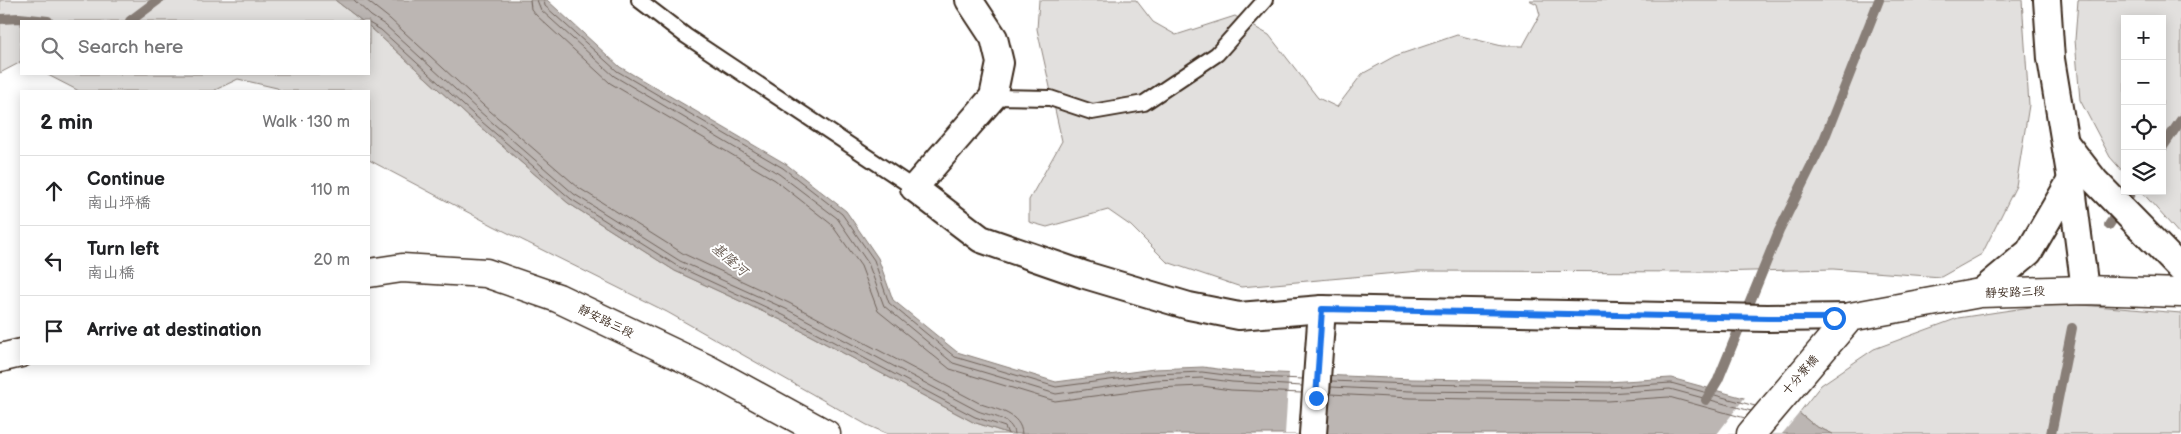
<!DOCTYPE html>
<html lang="en">
<head>
<meta charset="utf-8">
<style>
	body { margin:0; font-family:"Balsamiq Sans","LXGW WenKai TC",sans-serif; background:#f6f6f6; color:#202124 }
	.controls { position:absolute; right:15px; top:15px; display:grid; overflow:hidden; border-radius:0px; box-shadow:0 2px 12px #0003 }
	.controls button { width:45px; height:45px; display:grid; place-items:center; padding:0; border:0; border-bottom:1px solid #e0e0e0; background:#fff; color:#202124; font:25px sans-serif }
	.stop { position:absolute; width:15px; height:15px; margin:-11px; border:4px solid #1a73e8; border-radius:50%; background:#fff }
	.stop.end { background:#1a73e8; border-color:#fff; box-shadow:0 1px 5px #0008 }
	.list { margin:0; padding:0; list-style:none }
	h2 { display:flex; justify-content:space-between; align-items:center; height:65px; margin:0; padding:0 20px; font-size:21px }
	h2 small { font-size:16px; font-weight:400; color:#757577 }
	.list li { display:grid; grid-template-columns:32px 1fr auto; gap:15px; align-items:center; box-sizing:border-box; height:70px; padding:0 20px; border-top:1px solid #e0e0e0 }
	.list b { display:block; font-size:19px; white-space:nowrap }
	.list p { margin:0; font-size:16px; white-space:nowrap; color:#757577 }
	.list em { font-size:16px; font-style:normal; color:#757577 }
	.icon { flex:none; width:28px; height:28px; fill:none; stroke:currentColor; stroke-width:2; stroke-linecap:round; stroke-linejoin:round }
	.map { position:relative; flex:none; width:2181px; height:434px; overflow:hidden }
	.search { position:absolute; background:#fff; box-shadow:0 2px 12px #0003; left:20px; top:20px; width:350px; height:55px; display:flex; align-items:center; gap:12px; box-sizing:border-box; padding:0 18px; border-radius:0px; color:#757577; font-size:19px }
	.panel { position:absolute; background:#fff; box-shadow:0 2px 12px #0003; left:20px; top:90px; width:350px; height:275px; border-radius:0px }
	.map>svg:first-child { display:block }
	.green { fill:#e2e0de; stroke:#8e857e }
	.water { fill:#bcb6b3; stroke:#887e77 }
	.pier { fill:#fff }
	.lines { fill:none; stroke-linecap:round; stroke-linejoin:round }
	.shore { stroke:#6f625a; stroke-width:1 }
	.stream { stroke:#887e77; stroke-width:10 }
	.lane-casing { stroke:#3b2a1e; stroke-width:18 }
	.street-casing { stroke:#3b2a1e; stroke-width:30 }
	.secondary-casing { stroke:#3b2a1e; stroke-width:31 }
	.lane { stroke:#fff; stroke-width:14 }
	.street { stroke:#fff; stroke-width:26 }
	.secondary { stroke:#fff; stroke-width:28 }
	.route { stroke:#1a73e8; stroke-width:6 }
	.labels { text-anchor:middle; stroke-width:4; stroke-linejoin:round; paint-order:stroke }
	.street-label { font-size:12px; fill:#3b2a1e; stroke:#fff }
	.water-label { font-size:14px; font-style:italic; fill:#685b52; stroke:#fff }
</style>
</head>
<body>
<div class="map">
<svg width="2181" height="434" viewBox="0 0 2181 434">
	<rect width="100%" height="100%" fill="#fff"/>
	<filter id="ink" filterUnits="userSpaceOnUse"><feTurbulence type="fractalNoise" baseFrequency=".02" numOctaves="2"/><feDisplacementMap in="SourceGraphic" scale="10" xChannelSelector="R" yChannelSelector="G"/><feConvolveMatrix kernelMatrix="1 2 1 2 8 2 1 2 1" color-interpolation-filters="sRGB"/></filter>
	<g filter="url(#ink)">
		<g class="green">
			<polygon points="0,0 335,0 362,21 21,21 21,62 0,73"/>
			<polygon points="1039,0 1136,0 1153,22 1176,35 1235,16 1269,35 1318,98 1337,107 1362,74 1395,56 1457,35 1502,46 1523,46 1540,15 1537,4 1529,0 2022,0 2029,105 2016,186 1982,254 1941,277 1833,269 1713,272 1419,271 1241,287 1167,262 1131,226 1108,210 1047,227 1029,222 1029,200 1062,141 1037,29"/>
			<polygon points="2078,0 2181,0 2181,236 2141,191 2162,191 2162,19 2125,19 2125,174 2110,157 2080,100 2075,40"/>
			<polygon points="369,26 471,119 568,203 675,271 781,320 973,422 1010,434 888,434 867,425 667,312 494,226 369,160 369,91 281,91 277,88 238,79 213,91 79,91 46,74 369,74"/>
			<polygon points="2057,303 2181,313 2181,434 1833,434 1815,426 1799,413 1821,385 1874,349 1958,318"/>
		</g>
		<polygon class="water" points="335,0 547,0 620,67 786,164 846,211 878,258 893,300 957,352 1056,382 1154,369 1203,367 1233,371 1411,379 1608,382 1671,378 1799,413 1815,426 1833,434 1010,434 973,422 781,320 675,271 568,203 471,119 369,26 369,21 362,21"/>
		<g class="pier">
			<polygon points="1289,371 1330,373 1326,434 1285,434"/>
			<polygon points="1746,396 1801,411 1782,434 1717,434"/>
		</g>
		<g class="lines">
			<g class="shore">
				<path d="M354,0L371,16L385,25L478,110L574,194L680,261L786,309L978,411C990,416 1013,418 1014,434"/>
				<path d="M366,0L390,19L483,105L579,188L684,254L789,303L981,404C997,410 1021,413 1022,434"/>
				<polyline points="530,0 531,9 536,15 610,83 775,180 831,224 861,266 878,311 950,369 1055,401 1156,388 1202,386 1231,390 1302,393"/>
				<polyline points="537,0 541,10 614,76 779,174 837,218 868,263 884,306 953,363 1056,394 1155,380 1202,378 1232,382 1302,386"/>
				<polyline points="544,0 545,6 617,71 783,168 842,214 874,260 889,303 955,357 1056,387 1155,374 1202,372 1233,376 1303,379"/>
				<polyline points="369,23 381,30 474,115 571,199 677,266 783,315 975,417 1005,427 1008,434"/>
				<polyline points="1331,381 1411,384 1608,387 1671,383 1755,406"/>
				<polyline points="1331,387 1410,391 1608,393 1670,389 1751,411"/>
				<polyline points="1330,394 1410,398 1608,401 1669,397 1745,418"/>
			</g>
			<g class="stream">
				<polyline points="0,19 19,18 48,21"/>
				<polyline points="130,21 158,0"/>
				<polyline points="2162,148 2181,120"/>
				<polyline points="2109,225 2132,191"/>
				<polyline points="1706,400 1718,380 1779,231 1823,142 1879,0"/>
				<polyline points="2051,434 2072,328"/>
			</g>
			<g class="lane-casing">
				<g id="lane">
					<polyline points="639,0 686,36 914,188"/>
					<polyline points="993,97 1050,98 1092,112 1144,103 1217,54 1265,0"/>
				</g>
			</g>
			<g class="street-casing">
				<g id="street">
					<polyline points="969,0 994,38 1000,63 993,97 914,188 981,239 1085,275 1189,306 1239,316 1322,309 1767,318 1850,317"/>
					<polyline points="2047,0 2051,59 2071,180 2085,290"/>
					<polyline points="2067,145 2095,181 2181,269"/>
					<polyline points="1980,293 2029,252 2071,180"/>
					<polyline points="1313,434 1322,309"/>
				</g>
			</g>
			<g class="secondary-casing">
				<g id="secondary">
					<polyline points="369,273 402,268 486,273 558,298 709,370 826,434"/>
					<polyline points="0,358 21,353"/>
					<polyline points="1751,434 1850,317 1980,293 2085,290 2181,293"/>
				</g>
			</g>
			<use href="#lane" class="lane"/>
			<use href="#street" class="street"/>
			<use href="#secondary" class="secondary"/>
		</g>
	</g>
	<g class="lines" filter="url(#ink)">
		<polyline class="route" points="1316,398 1322,309 1768,318 1834,318"/>
	</g>
	<g class="labels">
		<g class="street-label">
			<text transform="translate(2015 292) rotate(-2)" y="4">靜安路三段</text>
			<text transform="translate(606 321) rotate(26)" y="4">靜安路三段</text>
			<text transform="translate(1800 375) rotate(-49)" y="4">十分寮橋</text>
		</g>
		<g class="water-label">
			<text transform="translate(730 259) rotate(41)" y="5">基隆河</text>
		</g>
	</g>
</svg>
<div class="controls">
<button>+</button>
<button>−</button>
<button><svg class="icon" aria-label="locate" viewBox="0 0 24 24"><circle cx="12" cy="12" r="6"/><path d="M12 2v4M12 18v4M2 12h4M18 12h4"/></svg></button>
<button><svg class="icon" aria-label="layers" viewBox="0 0 24 24"><path d="M12 4l9 5-9 5-9-5zM3 14l9 5 9-5"/></svg></button>
</div>
<div class="stop" style="left:1834px;top:318px"></div>
<div class="stop end" style="left:1316px;top:398px"></div>
<div class="search"><svg class="icon" aria-label="search" viewBox="0 0 24 24"><circle cx="10" cy="10" r="6"/><path d="M15 15l6 6"/></svg>Search here</div>
<section class="panel">
<h2>2 min<small>Walk · 130 m</small></h2>
<ul class="list">
<li><svg class="icon" aria-label="ahead" viewBox="0 0 24 24"><path d="M12 20V5M6 11l6-6 6 6"/></svg><div><b>Continue</b><p>南山坪橋</p></div><em>110 m</em></li>
<li><svg class="icon" aria-label="left" viewBox="0 0 24 24"><path d="M17 20v-9H6M10 6l-5 5 5 5"/></svg><div><b>Turn left</b><p>南山橋</p></div><em>20 m</em></li>
<li><svg class="icon" aria-label="arrive" viewBox="0 0 24 24"><path d="M6 21V4h12l-3 4 3 4H6"/></svg><div><b>Arrive at destination</b></div></li>
</ul>
</section>
</div>
</body>
</html>
